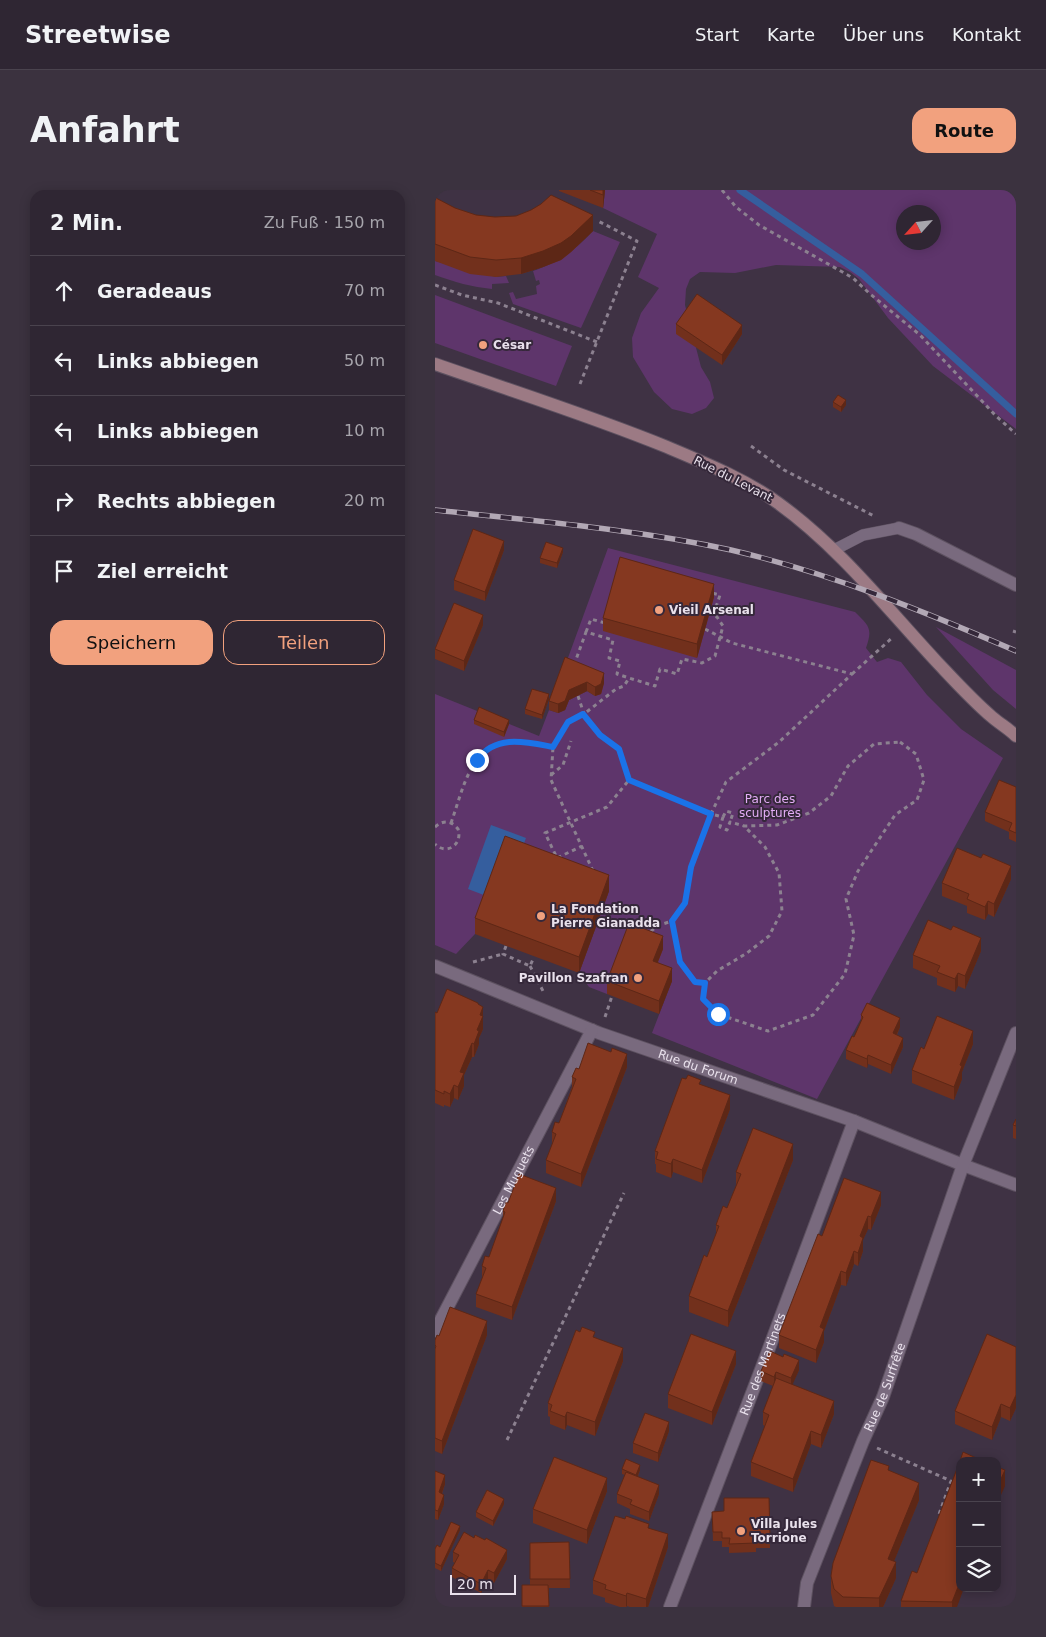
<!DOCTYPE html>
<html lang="de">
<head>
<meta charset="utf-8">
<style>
	body { margin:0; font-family:"DejaVu Sans",sans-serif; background:#3b323f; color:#f1f3f6 }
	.controls { position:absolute; right:15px; bottom:15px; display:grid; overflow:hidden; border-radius:10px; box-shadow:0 2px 12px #0003 }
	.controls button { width:45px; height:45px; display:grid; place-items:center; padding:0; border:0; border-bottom:1px solid #4a434e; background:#2f2633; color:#f1f3f6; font:25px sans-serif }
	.compass { position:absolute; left:461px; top:15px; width:45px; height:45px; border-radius:50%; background:#2f2633; box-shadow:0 2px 12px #0003; rotate:243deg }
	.scale { position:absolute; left:15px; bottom:12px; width:66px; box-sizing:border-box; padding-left:5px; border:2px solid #e9e1ec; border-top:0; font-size:14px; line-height:18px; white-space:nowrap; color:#e9e1ec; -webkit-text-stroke:4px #35283a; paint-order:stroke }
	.stop { position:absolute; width:15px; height:15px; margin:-11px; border:4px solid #1a73e8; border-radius:50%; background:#fff }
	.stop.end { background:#1a73e8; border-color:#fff; box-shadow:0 1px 5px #0008 }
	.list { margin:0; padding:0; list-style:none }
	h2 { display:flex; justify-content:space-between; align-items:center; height:65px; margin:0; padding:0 20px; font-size:21px }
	h2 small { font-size:16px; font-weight:400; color:#a7a5ac }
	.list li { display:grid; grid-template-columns:32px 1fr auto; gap:15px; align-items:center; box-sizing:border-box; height:70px; padding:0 20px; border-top:1px solid #4a434e }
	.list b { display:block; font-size:19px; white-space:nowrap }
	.list em { font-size:16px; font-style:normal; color:#a7a5ac }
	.actions { display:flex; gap:10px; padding:15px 20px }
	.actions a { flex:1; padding:11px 0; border:1px solid #f2a17e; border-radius:15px; text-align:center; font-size:18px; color:#f2a17e }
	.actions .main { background:#f2a17e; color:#111 }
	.icon { flex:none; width:28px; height:28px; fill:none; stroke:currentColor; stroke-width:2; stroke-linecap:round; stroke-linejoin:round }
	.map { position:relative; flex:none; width:581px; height:1417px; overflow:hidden; border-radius:15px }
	header { display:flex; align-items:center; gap:30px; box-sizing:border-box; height:70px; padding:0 25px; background:#2f2633; border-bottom:1px solid #4a434e }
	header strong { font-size:24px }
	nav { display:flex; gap:28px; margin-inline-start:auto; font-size:18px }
	.intro { display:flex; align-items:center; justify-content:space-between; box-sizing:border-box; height:120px; padding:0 30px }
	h1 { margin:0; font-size:35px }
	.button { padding:12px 22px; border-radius:15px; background:#f2a17e; color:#111; font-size:18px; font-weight:700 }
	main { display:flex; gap:30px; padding:0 30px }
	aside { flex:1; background:#2f2633; border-radius:15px; box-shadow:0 2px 12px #0003 }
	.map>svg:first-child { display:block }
	.green { fill:#5e356b; fill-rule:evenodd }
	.water { fill:#355e9e }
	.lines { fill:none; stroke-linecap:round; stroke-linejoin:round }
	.stream { stroke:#355e9e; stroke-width:7 }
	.lane-casing { stroke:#5d5160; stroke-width:12 }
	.street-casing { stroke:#5d5160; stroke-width:14 }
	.secondary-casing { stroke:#5d5160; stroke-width:14 }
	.path { stroke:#8c8190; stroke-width:3; stroke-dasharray:4 4; stroke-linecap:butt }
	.lane { stroke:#796a7e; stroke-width:11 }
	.street { stroke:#796a7e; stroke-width:12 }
	.secondary { stroke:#9c7a84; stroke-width:12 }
	.rail-casing { stroke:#b2a8b5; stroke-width:5.5 }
	.rail { stroke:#35283a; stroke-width:4; stroke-dasharray:11; stroke-linecap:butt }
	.wall { fill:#72301c }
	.shaded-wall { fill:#5d2716 }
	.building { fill:#853820; stroke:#5d2716 }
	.route { stroke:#1a73e8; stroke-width:6 }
	.poi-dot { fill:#f2a17e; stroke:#35283a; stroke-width:2 }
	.labels { text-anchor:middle; stroke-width:4; stroke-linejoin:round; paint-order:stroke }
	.poi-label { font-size:12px; font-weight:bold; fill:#e9e1ec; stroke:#35283a; text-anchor:start }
	.street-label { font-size:12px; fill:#e9e1ec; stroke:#35283a }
	.park-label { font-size:12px; fill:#e3adf6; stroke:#35283a }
</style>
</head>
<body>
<header>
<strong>Streetwise</strong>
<nav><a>Start</a><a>Karte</a><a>Über uns</a><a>Kontakt</a></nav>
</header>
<div class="intro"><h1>Anfahrt</h1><a class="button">Route</a></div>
<main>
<aside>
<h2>2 Min.<small>Zu Fuß · 150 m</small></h2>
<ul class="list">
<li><svg class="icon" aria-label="ahead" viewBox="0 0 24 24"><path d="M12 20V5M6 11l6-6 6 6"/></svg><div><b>Geradeaus</b></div><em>70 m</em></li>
<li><svg class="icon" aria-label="left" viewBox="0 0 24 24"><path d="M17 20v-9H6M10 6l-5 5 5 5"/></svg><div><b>Links abbiegen</b></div><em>50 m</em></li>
<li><svg class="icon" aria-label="left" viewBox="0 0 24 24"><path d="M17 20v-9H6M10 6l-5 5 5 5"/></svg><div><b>Links abbiegen</b></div><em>10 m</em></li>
<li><svg class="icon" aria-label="right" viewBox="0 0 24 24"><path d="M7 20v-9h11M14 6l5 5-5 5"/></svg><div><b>Rechts abbiegen</b></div><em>20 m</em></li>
<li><svg class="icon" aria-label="arrive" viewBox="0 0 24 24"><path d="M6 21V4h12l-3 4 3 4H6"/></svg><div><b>Ziel erreicht</b></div></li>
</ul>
<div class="actions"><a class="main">Speichern</a><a>Teilen</a></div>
</aside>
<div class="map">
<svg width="581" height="1417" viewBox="0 0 581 1417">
	<rect width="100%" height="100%" fill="#3f3244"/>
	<g class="green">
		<path d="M170,0H581V239L498,176L453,128L424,89L415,82L405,77L341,75L300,83L265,82L255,89L251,99L250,115L266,177L275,192L279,208L271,218L257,224L237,219L219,202L198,167L197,148L206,123L224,98L203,87L222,44L168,18ZM468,22H498V52H468Z"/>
		<path d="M158,41L185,52L146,138L78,114L74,103L78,102L81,109L102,104L101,96L105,94L104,90L101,91L98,81C124,72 139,61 158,41Z"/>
		<path d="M0,71L61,87L71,86L74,93L57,94V99C37,97 19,92 0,85Z"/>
		<polygon points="0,105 137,156 121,196 0,153"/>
		<path d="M173,358L420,422C434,436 438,438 431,458L442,472L453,468L466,472L492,505L526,539L568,568L382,909L217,843L237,791L218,784L227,759L194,747L172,804L154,797L144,783L174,701L70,662L40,744L21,764L0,755V504L104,546L114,520L123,523L130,520L134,510L152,501L160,506L130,476Z"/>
		<polygon points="501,437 581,480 581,519 558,500"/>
	</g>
	<polygon class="water" points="56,635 91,648 84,667 54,707 33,699"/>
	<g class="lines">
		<polyline class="stream" points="305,0 427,84 581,224"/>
		<g class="lane-casing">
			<polyline id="lane" points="399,360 428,345 464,338"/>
		</g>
		<g class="street-casing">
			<g id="street">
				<polyline points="464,338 481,344 581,395"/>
				<path id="s1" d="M0,776L164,843L419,931L528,975L581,995"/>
				<path id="s2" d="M0,1141L157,840"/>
				<path id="s3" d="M235,1417L327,1177L419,931"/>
				<path id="s4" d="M369,1417L372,1393L428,1251L448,1207L528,975L581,843"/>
			</g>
		</g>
		<g class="secondary-casing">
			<path id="secondary" d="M0,174C77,201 156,226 232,257C270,273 310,289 343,313C404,357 450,416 501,471C519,490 537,510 557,527C565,534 574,539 581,546"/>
		</g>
		<g class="path">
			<polyline points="287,0 301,17 324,35 418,88 434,103 485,145 561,226 581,244"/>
			<polyline points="0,95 27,105 63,113 162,152"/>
			<polyline points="145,194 202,51 163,31"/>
			<polyline points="316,256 349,280 439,326"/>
			<polyline points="270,439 297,453 417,484 344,552 291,592 276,624 288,627 285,637 292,640 295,632 309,636"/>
			<polyline points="578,441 581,442"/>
			<polyline points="151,442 156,429 170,433"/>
			<polyline points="139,475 151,442 178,450 174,468 185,471 182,484 194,488"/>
			<polyline points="417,484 457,448"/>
			<polyline points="143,506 149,524 165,545 184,559 194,590 172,617 110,643 122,668 147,656"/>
			<polygon points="465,552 481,564 489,590 482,610 460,625 423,681 411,709 419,745 410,784 378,825 333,841 283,824 268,809 270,793 282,781 312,763 334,746 347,721 344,683 330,657 309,636 342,635 374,623 396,606 413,576 439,554"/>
			<polyline points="116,585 128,575 136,551"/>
			<polyline points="194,590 276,624 257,677 250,713 237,731 222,736 214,743"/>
			<polyline points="288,627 291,621 298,623 295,632"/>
			<path d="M16,633C29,597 36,549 84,551C95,552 107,555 118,557"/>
			<path d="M0,637C8,630 16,630 23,639C28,654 12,666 0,654"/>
			<polyline points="158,681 116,590 118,557 133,532 149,524 181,499 189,496 194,488 220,496 225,479 242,484 247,469 267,473 280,466 288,436 282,427 278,426 285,405 277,403"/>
			<polyline points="237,731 245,772 259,792 270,793"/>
			<polyline points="71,756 68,764 95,776 99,767"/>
			<polyline points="38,772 68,764"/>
			<polyline points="95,776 108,801"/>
			<polyline points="170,827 177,806"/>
			<polyline points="72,1250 189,1003"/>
			<polyline points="442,1258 516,1291 503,1327"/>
		</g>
		<use href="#lane" class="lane"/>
		<use href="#street" class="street"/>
		<use href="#secondary" class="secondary"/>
		<g class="rail-casing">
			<path id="rail" d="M0,320C99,331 199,339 296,360C395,383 488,421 581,461"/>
		</g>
		<use href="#rail" class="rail"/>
	</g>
	<g class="wall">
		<polygon points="124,0 170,0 168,18 124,1"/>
		<polygon points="0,6 1,8 20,18 41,25 158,41 136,62 126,70 108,77 86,84 61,87 35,84 0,71"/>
		<polygon points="241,134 307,144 287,175 241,144"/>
		<polygon points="398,212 411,215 406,222 398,217"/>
		<polygon points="69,360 50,411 19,400 19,390"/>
		<polygon points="128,362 122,378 105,373 105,368"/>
		<polygon points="279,407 262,468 168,441 168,428"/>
		<polygon points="48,435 29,481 0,469 0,459"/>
		<polygon points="130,467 169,493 166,504 160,506 152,501 134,510 130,520 123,523 114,520 114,511"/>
		<polygon points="114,509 107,529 90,524 90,519"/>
		<polygon points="39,530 74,534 69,547 39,534"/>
		<polygon points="581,597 581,652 574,649 574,642 550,631 550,622"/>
		<polygon points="576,689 559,727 553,724 550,730 532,723 532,716 507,706 507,693"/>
		<polygon points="174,701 144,783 40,744 40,728"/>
		<polygon points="516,740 546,761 530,799 523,796 520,802 502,795 502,788 478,778 478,765"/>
		<polygon points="228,759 223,772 237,791 224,824 172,804 172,791"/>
		<polygon points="43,815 48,830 48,839 44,848 44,854 39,867 37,867 29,885 29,896 23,910 19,908 15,917 9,915 9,917 0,913 0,822 2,823"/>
		<polygon points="426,825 465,837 462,845 468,857 456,884 433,874 432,878 411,869 411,860 419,847 426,832"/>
		<polygon points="538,854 527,882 527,889 519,910 477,893 477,880 489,859"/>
		<polygon points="192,877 146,997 111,983 111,970 117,956 117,942 124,933 137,897 137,887 144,879"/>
		<polygon points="266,895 295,919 267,993 238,982 236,988 221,982 221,974 220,974 220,961"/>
		<polygon points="581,929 581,956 581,949 578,948 578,935"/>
		<polygon points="358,970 293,1137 254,1122 254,1106 272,1067 281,1046 281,1035 292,1018 301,996 301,982"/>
		<polygon points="121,1011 77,1130 41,1117 41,1104 47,1089 47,1076 54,1067 68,1029 68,1021 73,1013"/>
		<polygon points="446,1015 436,1040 433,1039 428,1050 428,1061 423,1076 419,1074 411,1096 406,1095 389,1141 389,1152 381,1173 344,1158 344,1145 387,1046"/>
		<polygon points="52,1145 7,1264 0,1261 0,1150 4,1146"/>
		<polygon points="160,1147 188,1171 160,1246 132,1235 130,1240 115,1234 115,1227 113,1226 113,1213"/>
		<polygon points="581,1157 581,1218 575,1231 566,1227 557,1250 520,1234 520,1221"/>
		<polygon points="301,1174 277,1235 233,1218 233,1204"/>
		<polygon points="364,1180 357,1195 399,1224 386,1258 376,1254 358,1302 316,1286 316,1272 330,1236 328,1235 328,1222 338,1196 326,1191 326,1181"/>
		<polygon points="234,1241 223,1272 198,1263 198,1253"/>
		<polygon points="525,1271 522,1417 466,1417 466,1411 482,1383"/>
		<polygon points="187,1279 205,1280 203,1286 224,1304 214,1331 195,1324 195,1319 182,1313 182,1304 190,1285 187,1284"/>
		<polygon points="0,1281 10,1294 7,1304 9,1314 3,1330 0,1329"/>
		<polygon points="454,1281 484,1310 459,1371 461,1388 448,1417 401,1417 399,1416 396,1403 396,1386"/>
		<polygon points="172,1301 152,1354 98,1333 98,1319"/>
		<polygon points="334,1308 335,1358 321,1358 321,1362 294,1363 294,1357 287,1357 287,1351 278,1351 277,1322 289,1321"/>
		<polygon points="69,1314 58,1336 41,1327 41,1322"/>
		<polygon points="214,1338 233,1357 213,1417 195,1417 192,1416 192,1417 185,1417 170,1412 170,1408 158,1404 158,1390"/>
		<polygon points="25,1340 6,1381 0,1378 0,1359 5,1357"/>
		<polygon points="134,1352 135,1398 114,1398 114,1417 87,1417 87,1395 95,1395 95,1353"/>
		<polygon points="18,1362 72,1369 59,1393 53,1389 46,1403 17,1387 17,1378 20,1373 18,1372"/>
	</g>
	<g class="shaded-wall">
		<polygon points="168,0 170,0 168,18"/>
		<polygon points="158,25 158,41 136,62 126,70 108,77 86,84 86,68"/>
		<polygon points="307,135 307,144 287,175 287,165"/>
		<polygon points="411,210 411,215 406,222 406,217"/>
		<polygon points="69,351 69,360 50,411 50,402"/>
		<polygon points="128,358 128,362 122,378 122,373"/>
		<polygon points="279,394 279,407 262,468 262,454"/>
		<polygon points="48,425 48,435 29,481 29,471"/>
		<polygon points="169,483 169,493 166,504 160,506 160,497"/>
		<polygon points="152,492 152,501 134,510 130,520 123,523 123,514 134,500"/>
		<polygon points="114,504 114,509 107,529 107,525"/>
		<polygon points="74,530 74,534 69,547 69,542"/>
		<polygon points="576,676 576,689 559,727 559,714"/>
		<polygon points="174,685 174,701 144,783 144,767"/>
		<polygon points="553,711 553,724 550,730 550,717"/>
		<polygon points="228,746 228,759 218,784 218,771"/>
		<polygon points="546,748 546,761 530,799 530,786"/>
		<polygon points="237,778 237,791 224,824 224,811"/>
		<polygon points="523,783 523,796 520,802 520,789"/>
		<polygon points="48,817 48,839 44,848 44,854 39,867 39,854 45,825"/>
		<polygon points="465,828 465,837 458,852 458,843"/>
		<polygon points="538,841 538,854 527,882 527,889 519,910 519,897 525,875"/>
		<polygon points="468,848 468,857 456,884 456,875"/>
		<polygon points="37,853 37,867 29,885 29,896 23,910 23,897 25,882"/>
		<polygon points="192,864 192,877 146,997 146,984"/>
		<polygon points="433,865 433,874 432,878 432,869"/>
		<polygon points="19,895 19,908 15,917 15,904"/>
		<polygon points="295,905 295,919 267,993 267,980"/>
		<polygon points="358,954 358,970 293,1137 293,1121"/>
		<polygon points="238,969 238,982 236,988 236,974"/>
		<polygon points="121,998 121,1011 77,1130 77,1117"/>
		<polygon points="446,1002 446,1015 436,1040 436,1027"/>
		<polygon points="433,1026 433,1039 428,1050 428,1061 423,1076 423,1063 425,1046"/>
		<polygon points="419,1061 419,1074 411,1096 411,1083"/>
		<polygon points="406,1081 406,1095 389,1141 389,1152 381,1173 381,1160 385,1137"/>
		<polygon points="52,1131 52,1145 7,1264 7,1251"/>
		<polygon points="188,1158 188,1171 160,1246 160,1232"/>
		<polygon points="301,1161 301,1174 277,1235 277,1222"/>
		<polygon points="364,1170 364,1180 356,1198 356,1188"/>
		<polygon points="341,1182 341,1191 339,1196 339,1187"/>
		<polygon points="581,1205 581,1218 575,1231 575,1218"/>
		<polygon points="399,1211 399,1224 386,1258 386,1245"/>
		<polygon points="566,1214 566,1227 557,1250 557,1237"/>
		<polygon points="132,1222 132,1235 130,1240 130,1227"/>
		<polygon points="234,1232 234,1241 223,1272 223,1263"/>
		<polygon points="376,1241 376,1254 358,1302 358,1289"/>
		<polygon points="205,1275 205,1280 201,1290 201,1285"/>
		<polygon points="570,1280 570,1296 562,1314 562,1298"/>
		<polygon points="10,1285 10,1294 4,1311 4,1302"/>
		<polygon points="172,1288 172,1301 152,1354 152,1340"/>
		<polygon points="484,1293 484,1310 453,1386 453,1369"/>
		<polygon points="224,1295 224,1304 214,1331 214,1322"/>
		<polygon points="9,1305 9,1314 3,1330 3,1321"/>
		<polygon points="69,1309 69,1314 58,1336 58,1331"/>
		<polygon points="25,1336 25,1340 6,1381 6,1376"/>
		<polygon points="233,1344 233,1357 213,1417 211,1417 211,1409"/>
		<polygon points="72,1360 72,1369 59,1393 59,1383"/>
		<polygon points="461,1372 461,1388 448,1417 444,1417 444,1408"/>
		<polygon points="53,1380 53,1389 46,1403 46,1394"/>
		<polygon points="525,1392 525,1398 529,1398 522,1417 517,1417 517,1412"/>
		<polygon points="192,1403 192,1416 191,1417 191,1406"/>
	</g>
	<g class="building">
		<polygon points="155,0 168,0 168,5"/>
		<polygon points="116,5 158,25 136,46 126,53 108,61 86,68 61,70 35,67 0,54 0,6 1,8 20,18 41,25 60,27 81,26 96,20 106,14"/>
		<polygon points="262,104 307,135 287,165 241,134"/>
		<polygon points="403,205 411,210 406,217 398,212"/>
		<polygon points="38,339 69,351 50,402 19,390"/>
		<polygon points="111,352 128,358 122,373 105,368"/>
		<polygon points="185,367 279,394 262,454 168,428"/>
		<polygon points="19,413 48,425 29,471 0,459"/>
		<polygon points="130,467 169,483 166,494 160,497 152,492 134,500 130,511 123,514 114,511"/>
		<polygon points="97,499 114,504 107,525 90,519"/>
		<polygon points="44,517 74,530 69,542 39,530"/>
		<polygon points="564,590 581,597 581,643 574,640 577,633 550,622"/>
		<polygon points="70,646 174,685 144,767 40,728"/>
		<polygon points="522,658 546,668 548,664 576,676 559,714 553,711 550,717 532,709 534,704 507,693"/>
		<polygon points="493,730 516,740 518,736 546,748 530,786 523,783 520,789 502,782 505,776 478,765"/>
		<polygon points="194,733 228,746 218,771 237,778 224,811 172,791"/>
		<polygon points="12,799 43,813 43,814 48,817 45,825 48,826 42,840 44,841 39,854 37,853 25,882 29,883 23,897 19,895 15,904 9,901 9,904 0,900 0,822 2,823"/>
		<polygon points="432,813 465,828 458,843 468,848 456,875 433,865 432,869 411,860 417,846 419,847 428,827 426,825"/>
		<polygon points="502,826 538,841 525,875 527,876 519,897 477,880 486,857 489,859"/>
		<polygon points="153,853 176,862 177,858 192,864 146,984 111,970 121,944 117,942 120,932 124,933 141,889 137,887 141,878 144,879"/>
		<polygon points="253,885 266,890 264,894 295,905 267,980 238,969 236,974 221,969 223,962 220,961 247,888 251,889"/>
		<polygon points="581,929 581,936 578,935"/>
		<polygon points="318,938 358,954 293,1121 254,1106 269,1065 272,1067 284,1036 281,1035 288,1016 292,1018 306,984 301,982"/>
		<polygon points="84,984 121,998 77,1117 41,1104 51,1078 47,1076 50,1066 54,1067 70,1022 68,1021 71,1012 73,1013"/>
		<polygon points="409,988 446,1002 436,1027 433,1026 425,1046 428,1048 423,1063 419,1061 411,1083 406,1081 385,1137 389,1139 381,1160 344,1145 383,1044 387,1046"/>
		<polygon points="15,1117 52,1131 7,1251 0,1248 0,1159 1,1156 0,1155 0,1150 2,1145 4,1146"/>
		<polygon points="147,1137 160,1142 158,1147 188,1158 160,1232 132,1222 130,1227 115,1221 117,1215 113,1213 141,1140 145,1142"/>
		<polygon points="256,1144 301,1161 277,1222 233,1204"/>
		<polygon points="552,1144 581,1157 581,1205 575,1218 566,1214 557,1237 520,1221"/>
		<polygon points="335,1161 348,1167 349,1164 364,1170 356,1188 341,1182 339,1187 326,1181"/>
		<polygon points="341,1188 399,1211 386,1245 376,1241 358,1289 316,1272 334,1225 328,1222"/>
		<polygon points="210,1223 234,1232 223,1263 198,1253"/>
		<polygon points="528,1262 548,1271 525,1271"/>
		<polygon points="119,1267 172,1288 152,1340 98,1319"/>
		<polygon points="191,1269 205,1275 201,1285 187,1279"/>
		<polygon points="436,1270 454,1276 453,1280 484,1293 453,1369 461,1372 444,1408 408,1407 399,1399 396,1386 398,1373"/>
		<polygon points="525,1271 525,1392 517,1412 466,1411 477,1381 482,1383"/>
		<polygon points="562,1277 570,1280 562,1298"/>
		<polygon points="0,1281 10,1285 4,1302 9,1305 3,1321 0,1320"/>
		<polygon points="191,1282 224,1295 214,1322 195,1314 197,1310 182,1304"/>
		<polygon points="52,1300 69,1309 58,1331 41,1322"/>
		<polygon points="289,1308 334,1308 335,1348 321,1349 321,1353 294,1354 295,1348 287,1348 287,1342 278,1342 277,1322 289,1321"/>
		<polygon points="180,1326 190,1329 191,1326 214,1334 213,1338 233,1344 211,1409 192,1403 191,1406 170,1399 171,1395 158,1390"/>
		<polygon points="16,1332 25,1336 6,1376 0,1373 0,1359 2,1355 5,1357"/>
		<polygon points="29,1342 39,1348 40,1345 50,1350 51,1348 72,1360 59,1383 53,1380 46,1394 17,1378 24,1365 18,1362"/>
		<polygon points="134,1352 135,1389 95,1389 95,1353"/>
		<polygon points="87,1395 113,1395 114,1416 87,1416"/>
	</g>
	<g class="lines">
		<path class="route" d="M42,570C61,544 91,552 118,557L133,532L148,524L165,545L184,559L194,590L276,624L256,677L250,713L237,731L245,772L260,792L270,793L268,809L283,824"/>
	</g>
	<g class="poi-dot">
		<circle cx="48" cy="155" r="5"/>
		<circle cx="224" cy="420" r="5"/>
		<circle cx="106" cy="726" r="5"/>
		<circle cx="203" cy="788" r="5"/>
		<circle cx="306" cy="1341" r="5"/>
	</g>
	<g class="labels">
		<g class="poi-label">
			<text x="58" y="159">César</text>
			<text x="234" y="424">Vieil Arsenal</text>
			<text x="116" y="723">La Fondation<tspan x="116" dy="14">Pierre Gianadda</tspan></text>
			<text x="193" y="792" text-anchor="end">Pavillon Szafran</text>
			<text x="316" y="1338">Villa Jules<tspan x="316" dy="14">Torrione</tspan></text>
		</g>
		<g class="street-label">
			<text transform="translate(298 289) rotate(27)" y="4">Rue du Levant</text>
			<text dy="4" stroke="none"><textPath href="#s1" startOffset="282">Rue du Forum</textPath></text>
			<text dy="4" stroke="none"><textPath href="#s2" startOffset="170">Les Muguets</textPath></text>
			<text dy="4" stroke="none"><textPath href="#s3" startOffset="260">Rue des Martinets</textPath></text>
			<text dy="4" stroke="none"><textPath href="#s4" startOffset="235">Rue de Surfrête</textPath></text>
		</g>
		<g class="park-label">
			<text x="335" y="613">Parc des<tspan x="335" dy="14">sculptures</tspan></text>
		</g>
	</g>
</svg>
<div class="controls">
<button>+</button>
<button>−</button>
<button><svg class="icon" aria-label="layers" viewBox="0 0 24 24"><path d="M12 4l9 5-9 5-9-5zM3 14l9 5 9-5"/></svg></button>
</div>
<svg class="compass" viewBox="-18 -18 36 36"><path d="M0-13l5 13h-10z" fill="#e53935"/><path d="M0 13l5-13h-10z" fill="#a7a5ac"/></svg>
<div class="scale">20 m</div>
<div class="stop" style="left:283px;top:824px"></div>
<div class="stop end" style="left:42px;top:570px"></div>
</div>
</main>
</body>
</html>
